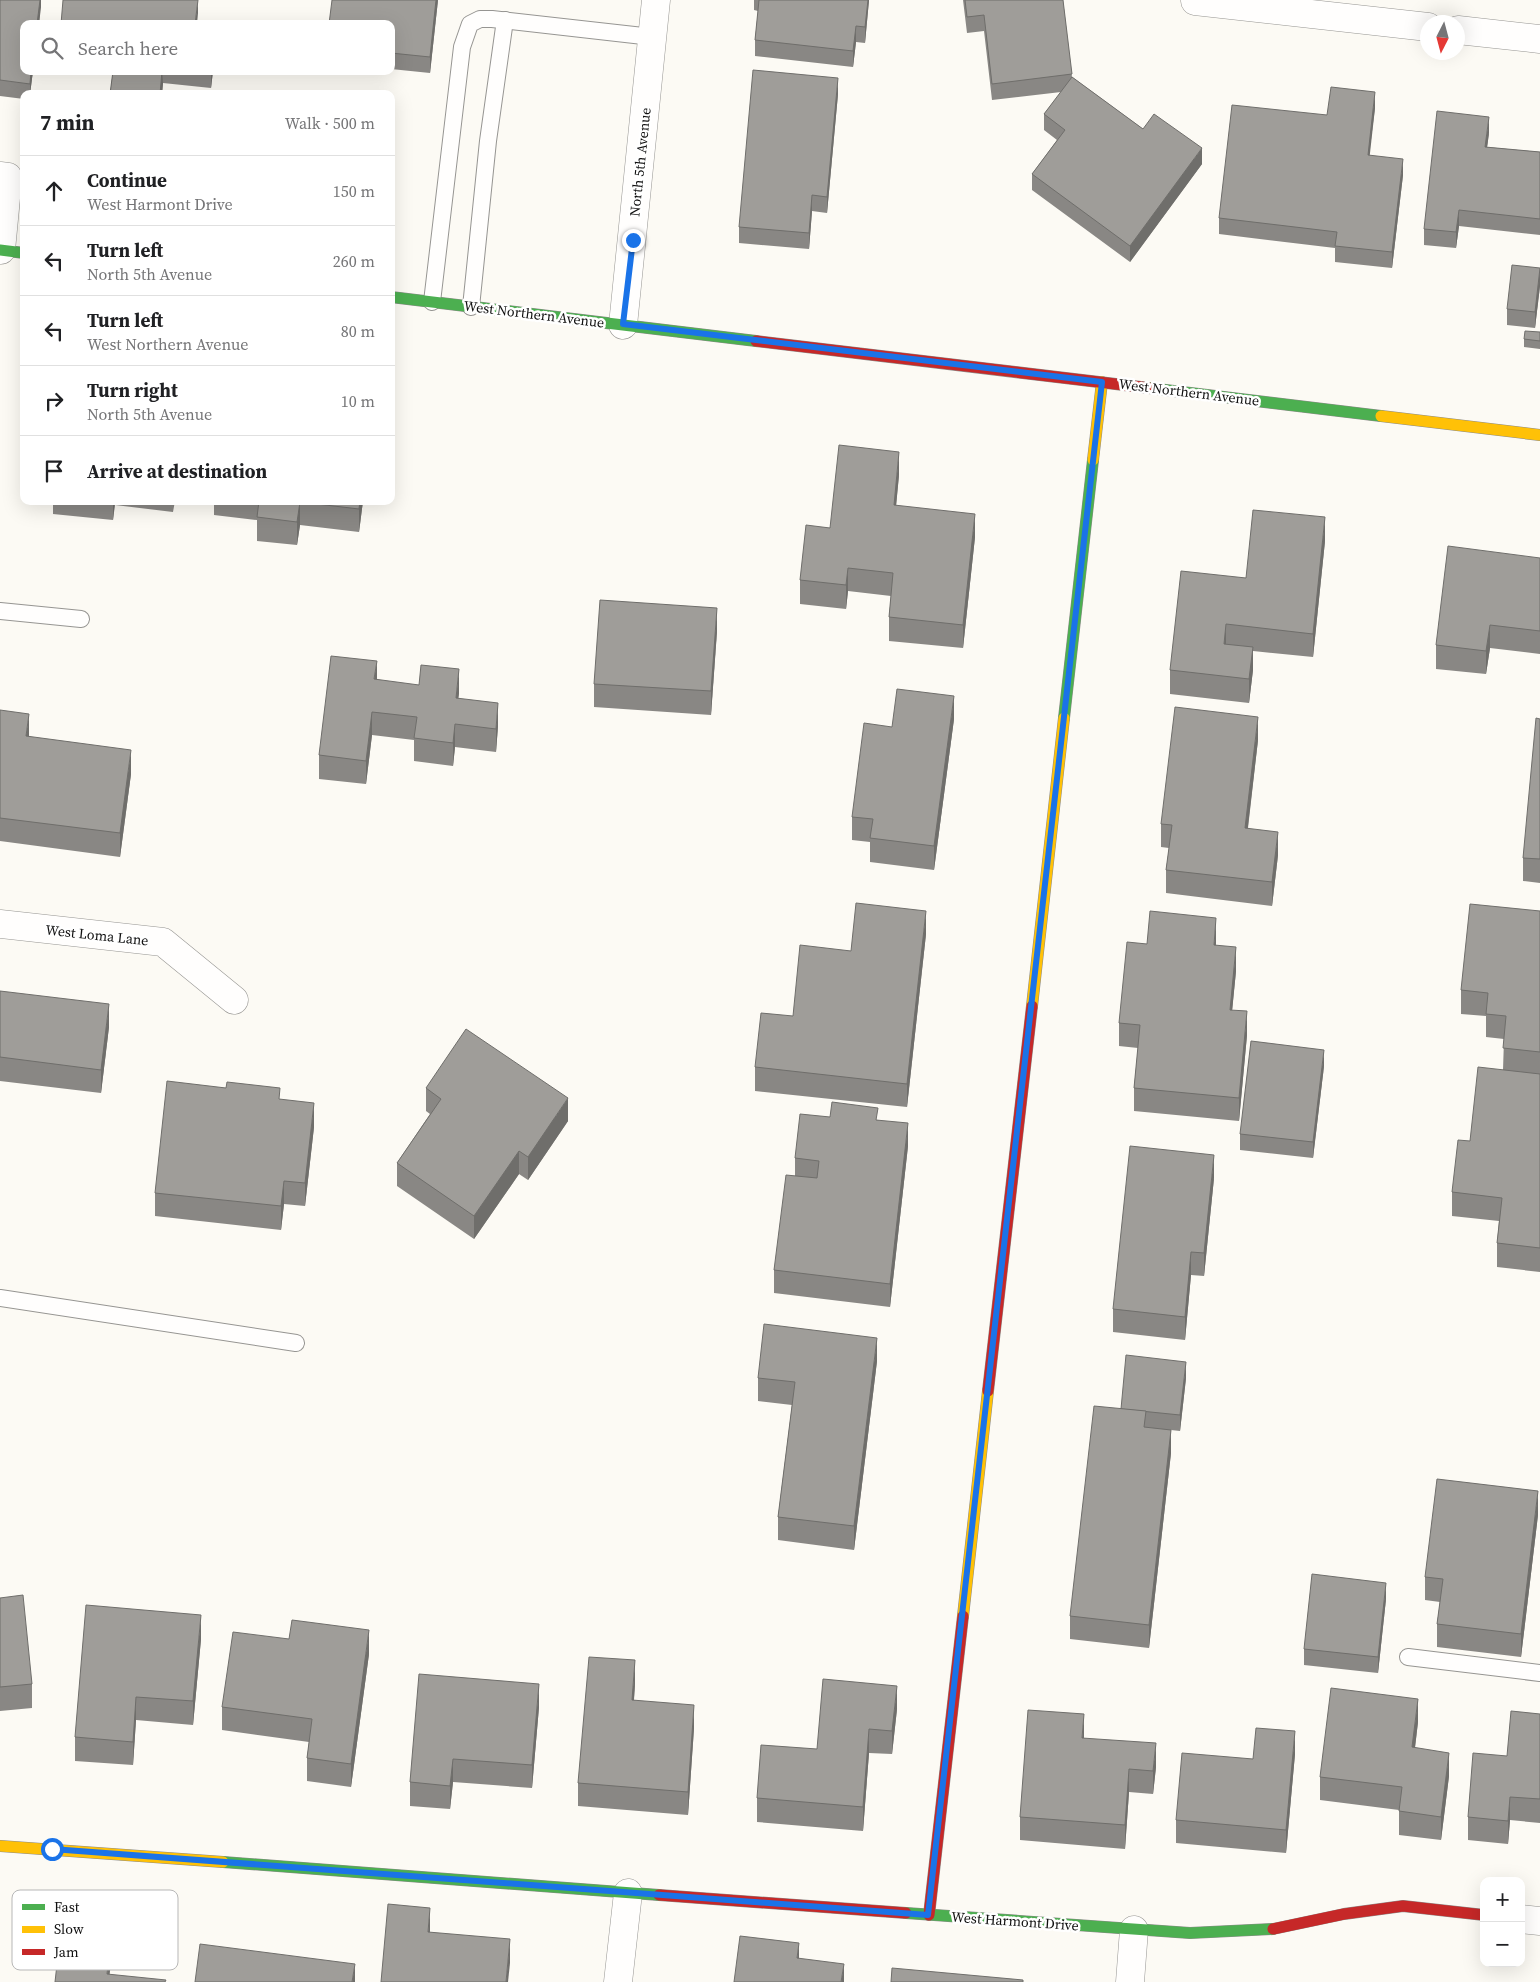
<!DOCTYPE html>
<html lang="en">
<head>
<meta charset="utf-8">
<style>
	body { margin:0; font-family:"Source Serif 4",serif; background:#f2f2f2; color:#202124 }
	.controls { position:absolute; right:15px; bottom:15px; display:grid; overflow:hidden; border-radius:10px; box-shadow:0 5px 20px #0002 }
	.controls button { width:45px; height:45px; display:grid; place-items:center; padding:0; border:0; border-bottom:1px solid #e0e0e0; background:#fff; color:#202124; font:25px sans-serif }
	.compass { position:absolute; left:1420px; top:15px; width:45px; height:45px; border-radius:50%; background:#fff; box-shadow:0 5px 20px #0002; rotate:186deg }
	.stop { position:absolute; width:15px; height:15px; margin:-11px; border:4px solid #1a73e8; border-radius:50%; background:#fff }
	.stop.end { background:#1a73e8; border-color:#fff; box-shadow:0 1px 5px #0008 }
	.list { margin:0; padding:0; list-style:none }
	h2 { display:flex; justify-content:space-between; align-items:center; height:65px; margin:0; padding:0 20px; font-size:21px }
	h2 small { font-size:16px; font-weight:400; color:#757577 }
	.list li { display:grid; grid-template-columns:32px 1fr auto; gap:15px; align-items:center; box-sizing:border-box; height:70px; padding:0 20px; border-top:1px solid #e0e0e0 }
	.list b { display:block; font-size:19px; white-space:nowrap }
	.list p { margin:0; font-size:16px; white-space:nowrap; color:#757577 }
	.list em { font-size:16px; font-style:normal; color:#757577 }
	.icon { flex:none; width:28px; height:28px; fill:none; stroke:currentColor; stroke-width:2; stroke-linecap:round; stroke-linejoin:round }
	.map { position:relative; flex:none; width:1540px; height:1982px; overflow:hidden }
	.search { position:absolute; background:#fff; box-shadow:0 5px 20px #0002; left:20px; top:20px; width:375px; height:55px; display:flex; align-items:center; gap:12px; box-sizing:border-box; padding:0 18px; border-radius:10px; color:#757577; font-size:19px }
	.panel { position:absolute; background:#fff; box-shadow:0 5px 20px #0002; left:20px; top:90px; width:375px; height:415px; border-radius:10px }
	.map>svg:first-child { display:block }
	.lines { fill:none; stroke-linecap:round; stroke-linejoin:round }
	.lane-casing { stroke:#969592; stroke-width:18 }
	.street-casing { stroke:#969592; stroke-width:29 }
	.fast-casing { stroke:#8c8b89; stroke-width:12 }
	.slow-casing { stroke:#8c8b89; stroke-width:12 }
	.jam-casing { stroke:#8c8b89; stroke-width:12 }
	.lane { stroke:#fffefd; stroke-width:16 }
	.street { stroke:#fffefd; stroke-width:28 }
	.fast { stroke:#4caf50; stroke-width:11 }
	.slow { stroke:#ffc107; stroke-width:11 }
	.jam { stroke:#c62828; stroke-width:11 }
	.wall { fill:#898784 }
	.shaded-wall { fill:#6f6e6b }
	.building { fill:#9f9d99; stroke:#6f6e6b }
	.route { stroke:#1a73e8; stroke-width:6 }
	.labels { text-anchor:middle; stroke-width:5; stroke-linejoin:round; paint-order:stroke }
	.street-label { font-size:14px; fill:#0f0f0f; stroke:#fff }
	.key { fill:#fff; stroke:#b7b7b7; stroke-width:1 }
	.key-label { font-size:14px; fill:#0f0f0f }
</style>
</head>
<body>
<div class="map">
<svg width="1540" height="1982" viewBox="0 0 1540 1982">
	<rect width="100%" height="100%" fill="#fcfaf4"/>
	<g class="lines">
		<g class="lane-casing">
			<g id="lane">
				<polyline points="432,302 462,47 470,24 480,19 492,19 652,37"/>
				<polyline points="471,307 488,141 505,20"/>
				<polyline points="0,611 81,619"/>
				<polyline points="0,1298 296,1343"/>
				<polyline points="1408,1657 1540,1673"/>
			</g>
		</g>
		<g class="street-casing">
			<g id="street">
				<polyline points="1195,1 1428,27"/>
				<polyline points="1458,30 1540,39"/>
				<polyline points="0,176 8,177 1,250"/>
				<polyline points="623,325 656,0"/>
				<polyline points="0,924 163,942 234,1000"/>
				<polyline points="1521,1919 1540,1921"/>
				<polyline points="618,1982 628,1893"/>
				<polyline points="1130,1982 1134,1930"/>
			</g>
		</g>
		<g class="fast-casing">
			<g id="fast">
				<polyline points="0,250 24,253"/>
				<polyline points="391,297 756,341"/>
				<polyline points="1149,388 1381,416"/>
				<polyline points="1064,718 1093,460"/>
				<polyline points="223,1862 659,1895"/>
				<polyline points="906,1913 1190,1933 1273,1929"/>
			</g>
		</g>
		<g class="slow-casing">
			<g id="slow">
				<polyline points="1381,416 1540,435"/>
				<polyline points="1093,460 1102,382"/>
				<polyline points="1032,1006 1064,718"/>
				<polyline points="963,1616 988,1391"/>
				<polyline points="0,1846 223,1862"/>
			</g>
		</g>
		<g class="jam-casing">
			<g id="jam">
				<polyline points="756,341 1149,388"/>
				<polyline points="988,1391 1032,1006"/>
				<polyline points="659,1895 906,1913"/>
				<polyline points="929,1915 963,1616"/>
				<polyline points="1273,1929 1344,1914 1403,1906 1484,1915"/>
			</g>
		</g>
		<use href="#lane" class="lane"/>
		<use href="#street" class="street"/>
		<use href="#fast" class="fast"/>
		<use href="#slow" class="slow"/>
		<use href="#jam" class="jam"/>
	</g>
	<g class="wall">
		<polygon points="0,0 41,0 39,24 24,24 33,71 30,94 24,94 24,99 0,96"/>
		<polygon points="438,0 430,73 391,69 391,24"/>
		<polygon points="754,0 869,0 865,43 856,42 853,67 755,56 755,40 758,11 754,10"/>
		<polygon points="963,0 1063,0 1072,77 1143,129 1202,164 1130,262 1032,190 1032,174 1057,140 1044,130 1044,114 1061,92 992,100 984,31 967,33"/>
		<polygon points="113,71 213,71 211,88 163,83 162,94 110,94"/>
		<polygon points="838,94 827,213 812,211 809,249 739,243 739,227"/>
		<polygon points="1375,108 1369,155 1403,175 1392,268 1335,262 1335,248 1219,234 1219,218 1327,115"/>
		<polygon points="1489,133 1487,147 1540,152 1540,235 1459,226 1456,248 1424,245 1424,229"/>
		<polygon points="1540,268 1540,286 1535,328 1507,325 1507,309"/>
		<polygon points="1540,332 1540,349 1524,347 1524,339"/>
		<polygon points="899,475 896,505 975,537 963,648 889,641 889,617 891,596 848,591 846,609 800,604 800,580 830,528"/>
		<polygon points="53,501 175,501 173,512 115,505 113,520 53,514"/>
		<polygon points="214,501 363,501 359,532 300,525 297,545 257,541 257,520 214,515"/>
		<polygon points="1325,541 1313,657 1253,651 1253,670 1249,703 1170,694 1170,670 1246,578"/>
		<polygon points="1540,558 1540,654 1490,648 1486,674 1436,669 1436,645"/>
		<polygon points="717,631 711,715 594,707 594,684"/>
		<polygon points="377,680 459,693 458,698 498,726 496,752 455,747 453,766 414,761 414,740 372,735 366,784 319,779 319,755"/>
		<polygon points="0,710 29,736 131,774 120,857 0,841"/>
		<polygon points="954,719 934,870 870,862 870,842 852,840 852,817 892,727"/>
		<polygon points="1540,719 1540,883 1523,881 1523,858"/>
		<polygon points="1258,740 1248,828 1278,855 1272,906 1166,893 1166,870 1169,848 1161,847 1161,824"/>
		<polygon points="1540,911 1540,1272 1497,1267 1497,1243 1499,1221 1452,1216 1452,1192 1470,1141 1503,1070 1504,1039 1486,1037 1486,1016 1461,1014 1461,990"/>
		<polygon points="926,934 907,1107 755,1091 755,1067 793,1016 851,951"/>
		<polygon points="1216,942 1216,945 1236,971 1232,1010 1247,1035 1239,1121 1134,1111 1134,1088 1138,1048 1119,1046 1119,1023 1147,944"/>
		<polygon points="0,991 109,1027 101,1093 0,1081"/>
		<polygon points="1324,1066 1313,1158 1240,1150 1240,1134"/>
		<polygon points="426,1088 568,1121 528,1180 519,1174 474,1239 397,1186 397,1163 430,1114 426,1111"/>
		<polygon points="280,1099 314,1127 305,1206 284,1204 281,1230 155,1216 155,1193"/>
		<polygon points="830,1117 878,1120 908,1146 890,1307 774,1293 774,1270 795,1176 795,1158"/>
		<polygon points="1214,1178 1204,1276 1191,1275 1185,1340 1113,1332 1113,1309"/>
		<polygon points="877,1361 854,1550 778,1540 778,1517 792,1405 758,1401 758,1378"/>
		<polygon points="1186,1378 1180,1431 1171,1430 1171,1453 1149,1648 1070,1639 1070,1616 1121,1409"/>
		<polygon points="1538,1515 1521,1657 1437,1647 1437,1624 1440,1602 1425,1600 1425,1577"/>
		<polygon points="0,1598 32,1684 32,1708 0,1711"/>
		<polygon points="1386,1599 1378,1673 1304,1665 1304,1649"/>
		<polygon points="201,1639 193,1725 136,1720 133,1765 75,1761 75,1737"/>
		<polygon points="369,1654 351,1787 307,1781 307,1758 309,1742 222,1730 222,1707"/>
		<polygon points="635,1684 634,1700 694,1728 688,1815 578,1806 578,1783"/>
		<polygon points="539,1707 532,1788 453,1782 450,1809 410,1806 410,1782"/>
		<polygon points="897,1709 892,1754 869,1753 863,1831 757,1822 757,1798 817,1749"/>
		<polygon points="1540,1714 1540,1823 1510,1820 1508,1844 1468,1840 1468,1817 1507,1756"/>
		<polygon points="1418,1722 1415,1748 1449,1776 1441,1840 1399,1835 1399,1810 1320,1800 1320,1777"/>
		<polygon points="1084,1738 1156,1767 1153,1794 1129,1792 1125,1849 1020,1840 1020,1817"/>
		<polygon points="1295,1754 1286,1853 1176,1843 1176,1820 1253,1759"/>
	</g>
	<g class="shaded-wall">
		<polygon points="40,0 41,0 41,7 39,24 37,24"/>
		<polygon points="198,0 198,13 197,24 195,24"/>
		<polygon points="436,0 438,0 430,73 430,57"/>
		<polygon points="868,0 869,0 865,43 865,27"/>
		<polygon points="856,26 856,42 853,67 853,51"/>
		<polygon points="31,71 33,71 30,94 30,84"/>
		<polygon points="162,71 163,83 162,94 160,94"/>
		<polygon points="211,71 213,71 211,88"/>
		<polygon points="838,78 838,94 827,213 827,197"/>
		<polygon points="1375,92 1375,108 1368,171 1368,155"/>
		<polygon points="1489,117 1489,133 1485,163 1485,147"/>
		<polygon points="1202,148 1202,164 1130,262 1130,246"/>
		<polygon points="1403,159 1403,175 1392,268 1392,252"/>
		<polygon points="812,195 812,211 809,249 809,233"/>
		<polygon points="1459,210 1459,226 1456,248 1456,232"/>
		<polygon points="1540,270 1540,286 1535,328 1535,312"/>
		<polygon points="899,452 899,475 894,528 894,505"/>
		<polygon points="113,501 115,501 113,520"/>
		<polygon points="360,501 363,501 359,532 359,509"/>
		<polygon points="300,502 300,525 297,545 297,522"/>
		<polygon points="975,514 975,537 963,648 963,625"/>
		<polygon points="1325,517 1325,541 1313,657 1313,634"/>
		<polygon points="848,568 848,591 846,609 846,585"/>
		<polygon points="717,608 717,631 711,715 711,691"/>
		<polygon points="1226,624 1226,648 1224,644"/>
		<polygon points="1490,625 1490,648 1486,674 1486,651"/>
		<polygon points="1253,647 1253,670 1249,703 1249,679"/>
		<polygon points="377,661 377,685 374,679"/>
		<polygon points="459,669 459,693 456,721 456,698"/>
		<polygon points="954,696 954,719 934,870 934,846"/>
		<polygon points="498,703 498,726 496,752 496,729"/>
		<polygon points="372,712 372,735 366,784 366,761"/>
		<polygon points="29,714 29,737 26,736"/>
		<polygon points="1258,717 1258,740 1245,851 1245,828"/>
		<polygon points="455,724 455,747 453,766 453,743"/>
		<polygon points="131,750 131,774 120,857 120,833"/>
		<polygon points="1278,832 1278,855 1272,906 1272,882"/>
		<polygon points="926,911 926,934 907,1107 907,1084"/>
		<polygon points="1216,918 1216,942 1214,968 1214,945"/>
		<polygon points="1236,947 1236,971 1230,1033 1230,1010"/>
		<polygon points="109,1004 109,1027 101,1093 101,1070"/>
		<polygon points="1247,1011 1247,1035 1239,1121 1239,1098"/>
		<polygon points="1324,1050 1324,1066 1313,1158 1313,1142"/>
		<polygon points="568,1098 568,1121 528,1180 528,1157"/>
		<polygon points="314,1103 314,1127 305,1206 305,1183"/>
		<polygon points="908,1123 908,1146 890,1307 890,1284"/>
		<polygon points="519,1151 519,1174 474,1239 474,1216"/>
		<polygon points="1214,1155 1214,1178 1204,1276 1204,1253"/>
		<polygon points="284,1181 284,1204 281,1230 281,1206"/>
		<polygon points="1191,1252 1191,1275 1185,1340 1185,1317"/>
		<polygon points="877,1338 877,1361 854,1550 854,1526"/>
		<polygon points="1186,1362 1186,1378 1180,1431 1180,1415"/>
		<polygon points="1171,1430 1171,1453 1149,1648 1149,1625"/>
		<polygon points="1538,1491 1538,1515 1521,1657 1521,1634"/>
		<polygon points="1386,1583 1386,1599 1378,1673 1378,1657"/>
		<polygon points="201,1615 201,1639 193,1725 193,1701"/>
		<polygon points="369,1630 369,1654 351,1787 351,1764"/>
		<polygon points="635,1660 635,1684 632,1724 632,1700"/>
		<polygon points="539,1684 539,1707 532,1788 532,1765"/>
		<polygon points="897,1686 897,1709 892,1754 892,1731"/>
		<polygon points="136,1697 136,1720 133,1765 133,1742"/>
		<polygon points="1418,1699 1418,1722 1412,1771 1412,1747"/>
		<polygon points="694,1705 694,1728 688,1815 688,1792"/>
		<polygon points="1084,1714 1084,1738 1082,1738"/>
		<polygon points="869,1729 869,1753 863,1831 863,1807"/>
		<polygon points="1295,1731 1295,1754 1286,1853 1286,1830"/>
		<polygon points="1156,1743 1156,1767 1153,1794 1153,1771"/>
		<polygon points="1449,1753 1449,1776 1441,1840 1441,1817"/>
		<polygon points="453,1759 453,1782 450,1809 450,1786"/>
		<polygon points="1129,1769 1129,1792 1125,1849 1125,1825"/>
		<polygon points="1510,1797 1510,1820 1508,1844 1508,1821"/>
		<polygon points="430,1908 430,1931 428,1955 428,1932"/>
		<polygon points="112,1925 112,1948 109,1982 107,1974"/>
		<polygon points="510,1939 510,1963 508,1982 506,1982"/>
		<polygon points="799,1943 799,1966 797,1958"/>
		<polygon points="355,1964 355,1982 352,1982"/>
		<polygon points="844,1964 844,1982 841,1982"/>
	</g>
	<g class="building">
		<polygon points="0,0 40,0 37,24 24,24 24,71 31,71 30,84 0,80"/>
		<polygon points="63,0 198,0 195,24 61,24"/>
		<polygon points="332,0 436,0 430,57 391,53 391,24 329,24"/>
		<polygon points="759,0 868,0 865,27 856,26 853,51 755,40"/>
		<polygon points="965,0 1063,0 1072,74 992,84 984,15 967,17"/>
		<polygon points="753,70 838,78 827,197 812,195 809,233 739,227"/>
		<polygon points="113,71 162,71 160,94 110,94"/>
		<polygon points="1072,77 1143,129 1154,114 1202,148 1130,246 1032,174 1065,130 1044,114"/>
		<polygon points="1331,87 1375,92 1368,155 1403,159 1392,252 1335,246 1337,232 1219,218 1232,105 1327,115"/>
		<polygon points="1437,111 1489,117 1485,147 1540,152 1540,219 1459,210 1456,232 1424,229"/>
		<polygon points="1512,265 1540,268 1535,312 1507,309"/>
		<polygon points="1525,331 1540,332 1540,341 1524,339"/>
		<polygon points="839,445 899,452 894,505 975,514 963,625 889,617 893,573 848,568 846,585 800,580 806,525 830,528"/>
		<polygon points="259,501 360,501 359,509 300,502 297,522 257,517"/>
		<polygon points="1253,510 1325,517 1313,634 1226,624 1224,644 1253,647 1249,679 1170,670 1181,571 1246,578"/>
		<polygon points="1448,546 1540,558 1540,631 1490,625 1486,651 1436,645"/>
		<polygon points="600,600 717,608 711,691 594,684"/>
		<polygon points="331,656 377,661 374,679 419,685 421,665 459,669 456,698 498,703 496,729 455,724 453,743 414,738 417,717 372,712 366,761 319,755"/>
		<polygon points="897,689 954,696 934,846 870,838 873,819 852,817 864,723 892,727"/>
		<polygon points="1175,707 1258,717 1245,828 1278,832 1272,882 1166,870 1172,825 1161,824"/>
		<polygon points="0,710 29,714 26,736 131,750 120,833 0,818"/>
		<polygon points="1536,718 1540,719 1540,859 1523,858"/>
		<polygon points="856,903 926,911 907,1084 755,1067 761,1013 793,1016 800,945 851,951"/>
		<polygon points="1470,904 1540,911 1540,1052 1503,1048 1506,1016 1486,1014 1488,993 1461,990"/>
		<polygon points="1150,911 1216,918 1214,945 1236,947 1230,1010 1247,1011 1239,1098 1134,1088 1140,1025 1119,1023 1127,942 1147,944"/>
		<polygon points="0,991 109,1004 101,1070 0,1057"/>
		<polygon points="466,1029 568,1098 528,1157 519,1151 474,1216 397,1163 441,1099 426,1088"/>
		<polygon points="1251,1041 1324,1050 1313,1142 1240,1134"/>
		<polygon points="1478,1067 1540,1074 1540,1248 1497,1243 1502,1198 1452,1192 1458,1140 1470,1141"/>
		<polygon points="167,1081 226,1088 227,1082 280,1088 279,1099 314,1103 305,1183 284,1181 281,1206 155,1193"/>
		<polygon points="832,1102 878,1108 876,1120 908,1123 890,1284 774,1270 786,1175 817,1178 819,1161 795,1158 800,1114 830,1117"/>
		<polygon points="1130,1146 1214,1155 1204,1253 1191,1252 1185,1317 1113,1309"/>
		<polygon points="764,1324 877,1338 854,1526 778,1517 795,1382 758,1378"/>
		<polygon points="1126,1355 1186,1362 1180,1415 1121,1409"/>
		<polygon points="1094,1406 1146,1411 1144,1427 1171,1430 1149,1625 1070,1616"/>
		<polygon points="1437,1479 1538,1491 1521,1634 1437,1624 1443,1579 1425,1577"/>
		<polygon points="1312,1574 1386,1583 1378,1657 1304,1649"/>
		<polygon points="23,1595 32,1684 0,1687 0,1598"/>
		<polygon points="86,1605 201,1615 193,1701 136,1697 133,1742 75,1737"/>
		<polygon points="292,1620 369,1630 351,1764 307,1758 312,1719 222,1707 233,1632 289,1639"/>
		<polygon points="589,1657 635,1660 632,1700 694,1705 688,1792 578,1783"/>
		<polygon points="419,1674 539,1684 532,1765 453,1759 450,1786 410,1782"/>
		<polygon points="823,1679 897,1686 892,1731 869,1729 863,1807 757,1798 761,1745 817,1749"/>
		<polygon points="1331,1688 1418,1699 1412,1747 1449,1753 1441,1817 1399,1811 1402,1787 1320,1777"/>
		<polygon points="1028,1710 1084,1714 1082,1738 1156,1743 1153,1771 1129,1769 1125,1825 1020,1817"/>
		<polygon points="1511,1711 1540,1714 1540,1799 1510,1797 1508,1821 1468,1817 1473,1753 1507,1756"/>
		<polygon points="1256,1728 1295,1731 1286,1830 1176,1820 1182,1753 1253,1759"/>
		<polygon points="388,1904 430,1908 428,1932 510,1939 506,1982 381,1982"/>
		<polygon points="62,1920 112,1925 107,1974 166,1980 165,1982 55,1982"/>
		<polygon points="740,1936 799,1943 797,1958 844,1964 841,1982 734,1982"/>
		<polygon points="200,1944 355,1964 352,1982 195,1982"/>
		<polygon points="892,1968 1023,1980 1023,1982 891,1982"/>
	</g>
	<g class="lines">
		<polyline class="route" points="52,1849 928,1915 1102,382 623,324 633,240"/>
	</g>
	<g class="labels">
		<g class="street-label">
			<text transform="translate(640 162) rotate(-84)" y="5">North 5th Avenue</text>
			<text transform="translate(534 314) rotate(7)" y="5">West Northern Avenue</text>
			<text transform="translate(1189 392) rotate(7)" y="5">West Northern Avenue</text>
			<text transform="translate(97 935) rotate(6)" y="5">West Loma Lane</text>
			<text transform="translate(1015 1921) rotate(4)" y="5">West Harmont Drive</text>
		</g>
	</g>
	<rect x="12" y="1890" width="166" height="80" rx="8" class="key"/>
	<rect x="22" y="1904" width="23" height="6" fill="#4caf50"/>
	<rect x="22" y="1926" width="23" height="7" fill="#ffc107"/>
	<rect x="22" y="1949" width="23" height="6" fill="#c62828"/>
	<g class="key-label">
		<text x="54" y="1912">Fast</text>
		<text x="54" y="1934">Slow</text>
		<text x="54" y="1957">Jam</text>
	</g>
</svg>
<div class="controls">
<button>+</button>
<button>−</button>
</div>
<svg class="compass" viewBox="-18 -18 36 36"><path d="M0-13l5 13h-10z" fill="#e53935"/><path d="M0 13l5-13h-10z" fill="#757577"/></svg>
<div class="stop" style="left:52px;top:1849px"></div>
<div class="stop end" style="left:633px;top:240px"></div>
<div class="search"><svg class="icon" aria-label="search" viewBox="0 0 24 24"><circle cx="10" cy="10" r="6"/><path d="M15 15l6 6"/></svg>Search here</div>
<section class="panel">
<h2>7 min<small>Walk · 500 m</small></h2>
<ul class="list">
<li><svg class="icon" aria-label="ahead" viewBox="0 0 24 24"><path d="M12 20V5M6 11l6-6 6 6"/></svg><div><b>Continue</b><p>West Harmont Drive</p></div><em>150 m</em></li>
<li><svg class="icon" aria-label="left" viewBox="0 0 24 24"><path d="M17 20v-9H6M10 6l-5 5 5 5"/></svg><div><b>Turn left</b><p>North 5th Avenue</p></div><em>260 m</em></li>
<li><svg class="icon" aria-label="left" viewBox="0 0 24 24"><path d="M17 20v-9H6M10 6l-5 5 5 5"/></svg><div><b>Turn left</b><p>West Northern Avenue</p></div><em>80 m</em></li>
<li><svg class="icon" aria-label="right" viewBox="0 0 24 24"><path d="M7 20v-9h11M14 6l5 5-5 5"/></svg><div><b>Turn right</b><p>North 5th Avenue</p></div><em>10 m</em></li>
<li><svg class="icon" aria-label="arrive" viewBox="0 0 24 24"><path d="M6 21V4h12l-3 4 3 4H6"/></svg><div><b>Arrive at destination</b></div></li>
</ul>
</section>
</div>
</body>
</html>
